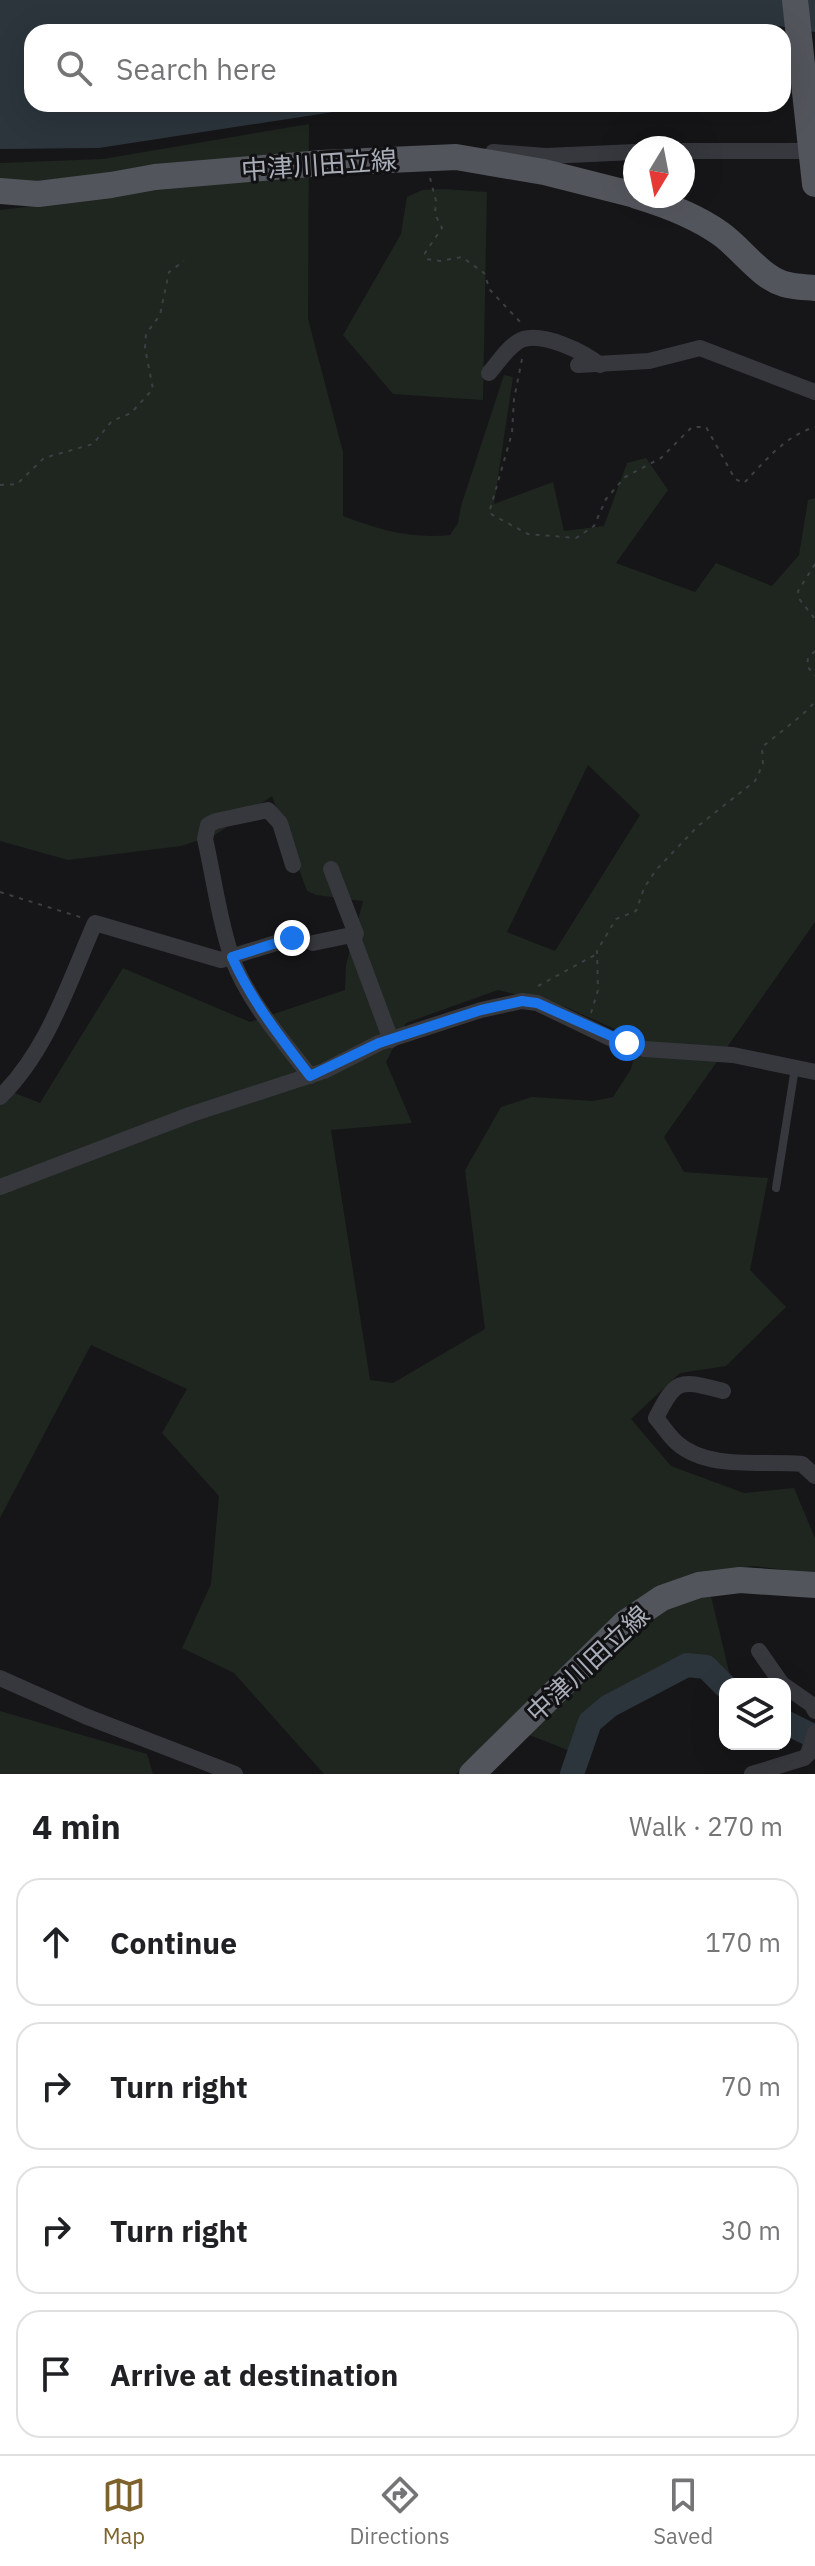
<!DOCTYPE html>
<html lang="en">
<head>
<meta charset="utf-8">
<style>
	body { margin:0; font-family:"IBM Plex Sans","Noto Sans JP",sans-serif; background:#f2f2f2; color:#202124 }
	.controls { position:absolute; right:24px; bottom:24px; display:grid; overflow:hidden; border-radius:16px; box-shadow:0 8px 32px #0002 }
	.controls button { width:72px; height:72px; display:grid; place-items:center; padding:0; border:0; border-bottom:2px solid #e0e0e0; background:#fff; color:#202124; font:40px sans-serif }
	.compass { position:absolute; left:623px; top:136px; width:72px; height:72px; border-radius:50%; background:#fff; box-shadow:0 8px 32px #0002; rotate:190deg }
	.stop { position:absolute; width:24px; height:24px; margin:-18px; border:6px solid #1a73e8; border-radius:50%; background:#fff }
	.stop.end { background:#1a73e8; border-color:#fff; box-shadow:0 2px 8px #0008 }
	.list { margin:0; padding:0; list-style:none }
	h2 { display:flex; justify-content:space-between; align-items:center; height:104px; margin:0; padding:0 32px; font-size:34px }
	h2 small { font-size:26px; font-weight:400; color:#757577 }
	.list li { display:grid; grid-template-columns:52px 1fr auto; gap:24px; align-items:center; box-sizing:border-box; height:128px; margin:0 16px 16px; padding:0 16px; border:2px solid #e0e0e0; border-radius:24px }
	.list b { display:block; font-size:30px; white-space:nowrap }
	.list em { font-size:26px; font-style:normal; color:#757577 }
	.icon { flex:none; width:44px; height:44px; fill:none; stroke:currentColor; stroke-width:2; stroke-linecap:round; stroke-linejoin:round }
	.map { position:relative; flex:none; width:815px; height:1774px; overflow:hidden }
	.search { position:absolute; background:#fff; box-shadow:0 8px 32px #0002; left:24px; right:24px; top:24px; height:88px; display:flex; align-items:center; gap:20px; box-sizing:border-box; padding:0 28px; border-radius:24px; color:#757577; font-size:30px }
	.sheet { height:680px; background:#fff }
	nav { display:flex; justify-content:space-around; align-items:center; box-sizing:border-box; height:112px; border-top:2px solid #e0e0e0; background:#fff; font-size:22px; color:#757577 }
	nav a { display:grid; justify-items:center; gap:4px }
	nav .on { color:#7e622b }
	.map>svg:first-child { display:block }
	.green { fill:#1e261f; fill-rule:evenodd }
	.water { fill:#2c353c }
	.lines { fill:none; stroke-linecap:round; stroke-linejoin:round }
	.river { stroke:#2c353c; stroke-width:24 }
	.path { stroke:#3d3f44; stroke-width:2; stroke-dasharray:4 6; stroke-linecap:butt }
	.service { stroke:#37383d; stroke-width:8 }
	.minor { stroke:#37383d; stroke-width:16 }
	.primary { stroke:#53555c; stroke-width:26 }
	.primary-bridge { stroke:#53555c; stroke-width:26 }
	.route { stroke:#1a73e8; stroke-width:10 }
	.labels { text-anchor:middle; stroke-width:6; stroke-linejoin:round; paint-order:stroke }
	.street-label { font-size:26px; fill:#a8adb8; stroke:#111113 }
</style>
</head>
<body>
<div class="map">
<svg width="815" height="1774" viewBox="0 0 815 1774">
	<rect width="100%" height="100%" fill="#161618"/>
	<g class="green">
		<path d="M309,124L308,319L343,452V516C380,530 411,539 450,535L458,523L461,506L504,375L513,377L494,504L553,482L564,531L604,526L627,463L646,458L668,490L616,563L695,592L716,563L772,586L799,555L808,500L815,498V922L664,1137L684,1172L768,1178L750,1270L786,1307L726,1366L680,1373L631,1419L671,1466L744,1493L794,1488L815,1538V1574L754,1566L705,1571L731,1680L708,1662L686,1656L592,1713L570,1751L509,1727L456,1774H324L234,1673L182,1648L211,1584L219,1496L162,1433L187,1389L91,1345L0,1518V1087L40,1103L123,968L250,1022L345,990L346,965L363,901L316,895L307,891L272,796L215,835L181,846L68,860L0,841V210L34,206L0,181V163L103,159ZM588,765L640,815L555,951L507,932ZM498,990L566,1007L639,1040L631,1069L613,1097L593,1101L532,1097L501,1107L465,1170L485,1329L393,1383L370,1380L331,1130L412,1123L386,1062L406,1023Z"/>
		<polygon points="443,189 487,192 483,400 393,394 343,335 401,234 407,197 422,190"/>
		<polygon points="0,1711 147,1754 153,1774 0,1774"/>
	</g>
	<polygon class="water" points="0,0 815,0 815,32 766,24 761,32 32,32 32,104 431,104 359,108 99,148 0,149"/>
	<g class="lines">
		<g class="river">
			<polyline points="785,1722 815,1737"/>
			<polyline points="572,1774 590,1722 609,1706 687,1665 706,1667 725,1686"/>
		</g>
		<g class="path">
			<polyline points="430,178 436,201 435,214 442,228 425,253 426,259 440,261 462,257 484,273 490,290 523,325"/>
			<path d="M522,359L514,399L512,433L489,513L528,534L576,538L594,526L606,499L625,477L661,458L692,427H706L735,479L744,483C765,461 785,436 815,427"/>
			<polyline points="0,485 17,484 44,458 93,444 112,421 131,413 153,389 145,348 146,334 160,315 169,272 184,261"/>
			<polyline points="815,564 798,591 800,600 815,619"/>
			<polyline points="815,651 808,658 807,666 815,676"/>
			<polyline points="0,892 83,918"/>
			<polyline points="538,986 595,955"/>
			<polyline points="591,1013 598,990 597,951 616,919 636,911 644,888 656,870 698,826 755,781 763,764 762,747 802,715 815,702"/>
		</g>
		<polyline class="service" points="776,1188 795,1068"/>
		<g class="minor">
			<polyline points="683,151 815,151"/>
			<polyline points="493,152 546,156 635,152"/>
			<polyline points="578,365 649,361 700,348 815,392"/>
			<path d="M489,373C498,363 508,346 521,340C542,331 584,352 600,365"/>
			<path d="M293,865L280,823L268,810L216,821L208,825L205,839C214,878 219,921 232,958C249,1003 282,1039 310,1076"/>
			<polyline points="352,935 391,1040"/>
			<polyline points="313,943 356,934 331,869"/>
			<path d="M0,1097C48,1050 68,984 95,923L221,960L292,938"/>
			<polyline points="0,1187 192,1114 324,1071 379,1043 481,1010 522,1001 537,1003 610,1038 644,1049 733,1055 815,1072"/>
			<path d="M723,1391C680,1380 677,1377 656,1418C663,1426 669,1436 677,1443C709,1471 763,1460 802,1464L815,1476"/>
			<polyline points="759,1651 782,1684"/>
			<polyline points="0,1678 85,1716 235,1774"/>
			<polyline points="785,1686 812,1705 815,1711"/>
			<polyline points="752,1774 804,1758 808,1754 815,1733"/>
		</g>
		<g class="primary">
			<polyline points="0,191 38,194 111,185 155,177 322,163 456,157 544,172 635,195"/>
			<path d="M637,196C667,205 696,216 721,234C742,249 760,277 784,284C794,287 805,287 815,288"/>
			<polyline points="472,1774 625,1623 662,1598 699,1585 740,1580 815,1585"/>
		</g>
		<polyline class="primary-bridge" points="795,0 815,184"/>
	</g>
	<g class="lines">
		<path class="route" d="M292,938L232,957C252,1002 281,1038 310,1076L379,1043L481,1010L522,1001L537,1003L627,1043"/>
	</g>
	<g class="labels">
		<g class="street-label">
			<text transform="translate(319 165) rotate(-4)" y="9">中津川田立線</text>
			<text transform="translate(588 1664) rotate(-43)" y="9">中津川田立線</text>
		</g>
	</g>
</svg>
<div class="controls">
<button><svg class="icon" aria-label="layers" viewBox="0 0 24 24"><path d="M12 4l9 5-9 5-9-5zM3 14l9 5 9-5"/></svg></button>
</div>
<svg class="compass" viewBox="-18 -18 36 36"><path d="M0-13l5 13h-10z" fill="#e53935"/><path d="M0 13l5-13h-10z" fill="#757577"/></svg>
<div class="stop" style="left:627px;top:1043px"></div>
<div class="stop end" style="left:292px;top:938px"></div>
<div class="search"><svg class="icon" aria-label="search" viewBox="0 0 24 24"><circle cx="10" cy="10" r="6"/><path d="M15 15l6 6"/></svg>Search here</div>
</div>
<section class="sheet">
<h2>4 min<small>Walk · 270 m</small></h2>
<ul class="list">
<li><svg class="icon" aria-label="ahead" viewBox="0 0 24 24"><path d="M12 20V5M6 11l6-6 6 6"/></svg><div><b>Continue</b></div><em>170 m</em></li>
<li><svg class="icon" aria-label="right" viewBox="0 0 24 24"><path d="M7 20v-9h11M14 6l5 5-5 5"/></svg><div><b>Turn right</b></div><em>70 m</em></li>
<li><svg class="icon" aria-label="right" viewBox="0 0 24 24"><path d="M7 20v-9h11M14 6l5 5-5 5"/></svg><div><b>Turn right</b></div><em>30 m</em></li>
<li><svg class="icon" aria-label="arrive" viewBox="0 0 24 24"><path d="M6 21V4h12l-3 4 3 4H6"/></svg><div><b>Arrive at destination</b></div></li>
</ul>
</section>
<nav>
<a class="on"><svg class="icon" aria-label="map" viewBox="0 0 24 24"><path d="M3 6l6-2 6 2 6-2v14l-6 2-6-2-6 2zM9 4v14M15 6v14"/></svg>Map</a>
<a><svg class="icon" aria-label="directions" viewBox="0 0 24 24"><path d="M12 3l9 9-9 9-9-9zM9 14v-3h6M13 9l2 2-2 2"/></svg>Directions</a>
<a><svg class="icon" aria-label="saved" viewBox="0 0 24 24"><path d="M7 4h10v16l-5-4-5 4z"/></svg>Saved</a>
</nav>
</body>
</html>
